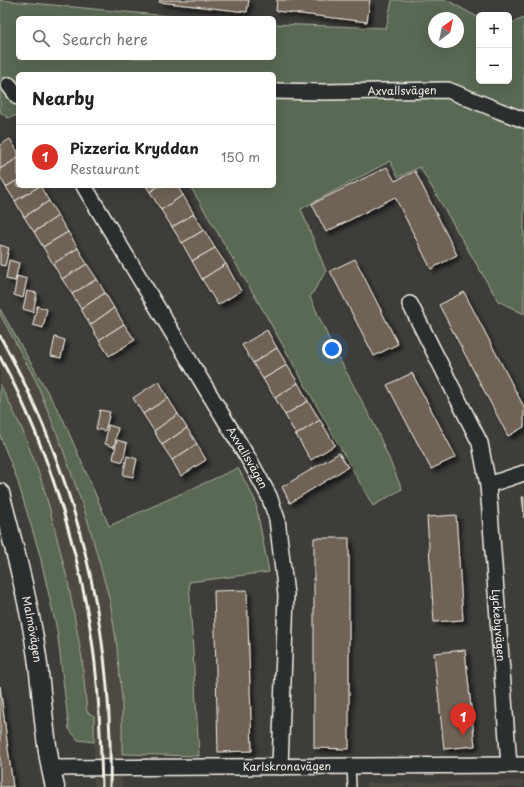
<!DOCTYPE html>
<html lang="en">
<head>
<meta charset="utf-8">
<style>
	body { margin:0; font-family:"Playpen Sans",sans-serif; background:#f2f2f2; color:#202124 }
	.controls { position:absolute; right:12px; top:12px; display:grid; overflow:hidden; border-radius:6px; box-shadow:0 4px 16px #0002 }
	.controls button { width:36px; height:36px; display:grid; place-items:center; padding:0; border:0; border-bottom:1px solid #e0e0e0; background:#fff; color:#202124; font:20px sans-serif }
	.compass { position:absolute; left:428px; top:12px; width:36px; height:36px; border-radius:50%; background:#fff; box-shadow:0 4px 16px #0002; rotate:33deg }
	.you { position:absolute; left:332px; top:349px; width:14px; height:14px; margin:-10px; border:3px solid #fff; border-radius:50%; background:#1a73e8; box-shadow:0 0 0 6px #1a73e833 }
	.badge { display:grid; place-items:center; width:26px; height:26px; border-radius:50%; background:#d93025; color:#fff; font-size:13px; font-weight:700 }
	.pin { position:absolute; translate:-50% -33px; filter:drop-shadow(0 1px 2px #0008) }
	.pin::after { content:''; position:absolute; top:21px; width:14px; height:12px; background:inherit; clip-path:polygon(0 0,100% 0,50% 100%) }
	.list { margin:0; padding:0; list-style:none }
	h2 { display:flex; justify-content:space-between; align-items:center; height:52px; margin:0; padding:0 16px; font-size:17px }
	h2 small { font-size:13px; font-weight:400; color:#757577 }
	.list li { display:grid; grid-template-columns:26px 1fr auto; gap:12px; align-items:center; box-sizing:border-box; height:64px; padding:0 16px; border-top:1px solid #e0e0e0 }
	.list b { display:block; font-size:15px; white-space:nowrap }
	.list p { margin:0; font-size:13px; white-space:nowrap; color:#757577 }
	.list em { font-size:13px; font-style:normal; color:#757577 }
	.icon { flex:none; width:22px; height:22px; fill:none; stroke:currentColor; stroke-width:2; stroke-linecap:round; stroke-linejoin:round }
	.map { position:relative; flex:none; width:524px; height:787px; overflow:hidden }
	.search { position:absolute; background:#fff; box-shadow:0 4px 16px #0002; left:16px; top:16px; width:260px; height:44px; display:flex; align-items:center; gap:10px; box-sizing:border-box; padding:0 14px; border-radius:6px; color:#757577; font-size:15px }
	.panel { position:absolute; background:#fff; box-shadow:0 4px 16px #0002; left:16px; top:72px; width:260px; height:116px; border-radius:6px }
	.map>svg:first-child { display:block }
	.built { fill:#4d4842 }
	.green { fill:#5a6952; stroke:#a7ad9d; fill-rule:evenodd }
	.building { fill:#6f6356; stroke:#f4f1e8; filter:url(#shadow) }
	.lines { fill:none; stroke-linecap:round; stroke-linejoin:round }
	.service-casing { stroke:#f4f1e8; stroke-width:10 }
	.minor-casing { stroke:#f4f1e8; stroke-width:18 }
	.tertiary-casing { stroke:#f4f1e8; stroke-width:21 }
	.service { stroke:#2a2d2e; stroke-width:7 }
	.minor { stroke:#2a2d2e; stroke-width:15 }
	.tertiary { stroke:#2a2d2e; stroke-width:18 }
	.rail { stroke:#f4f1e8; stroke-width:3 }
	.labels { text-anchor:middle; stroke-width:4; stroke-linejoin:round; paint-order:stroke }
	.street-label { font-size:11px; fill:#f4f1e8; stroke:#2a2d2e }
</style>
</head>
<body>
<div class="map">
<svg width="524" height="787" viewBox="0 0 524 787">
	<defs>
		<filter id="shadow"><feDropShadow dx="3.5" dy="3.5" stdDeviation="2" flood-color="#0009"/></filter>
	</defs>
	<rect width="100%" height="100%" fill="#3f3d3a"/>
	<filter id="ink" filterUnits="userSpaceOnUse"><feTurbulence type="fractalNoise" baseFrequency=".025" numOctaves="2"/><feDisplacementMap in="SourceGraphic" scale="8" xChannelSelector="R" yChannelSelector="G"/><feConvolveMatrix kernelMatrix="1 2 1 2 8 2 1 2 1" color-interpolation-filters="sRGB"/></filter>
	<g filter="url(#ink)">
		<g class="built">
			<polygon points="0,314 36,381 61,444 87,518 110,601 117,647 122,699 122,787 94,787 94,716 87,712 82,658 68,582 41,479 22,429 0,384"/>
			<polygon points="524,781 524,787 366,787 366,783"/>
		</g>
		<g class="green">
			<path d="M0,0L189,18H18V58H274V24L386,28L392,0H447L479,18V81H509V24L524,18V314L498,301L420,167L398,177L390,161L301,209L326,271L310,297L330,341L375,426L402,489L373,506L263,310L190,186H274V74H18V115L8,118L0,112ZM434,18H458V42H434Z"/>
			<polygon points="0,309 63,419 109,526 238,468 255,500 269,572 189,582 199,756 122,754 122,699 117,647 110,601 87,518 61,444 36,381 0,314"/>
			<polygon points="0,384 22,429 41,479 50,510 68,582 82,658 87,712 94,716 94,742 78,740 69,729 57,630 39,552 17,479 0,436"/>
		</g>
		<g class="building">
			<polygon points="160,0 249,0 247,12 159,2"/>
			<polygon points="277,0 370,0 367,22 276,11"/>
			<polygon points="10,139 18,152 18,158 0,169 0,145"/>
			<polygon points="18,158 18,180 6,187 0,177 0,169"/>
			<polygon points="387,167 395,181 415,171 457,255 431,269 395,197 326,232 312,204"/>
			<polygon points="18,180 18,186 40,186 15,201 6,187"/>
			<polygon points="40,186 49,201 24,217 15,201"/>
			<polygon points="146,186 159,186 150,192"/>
			<polygon points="159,186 177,186 183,195 161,210 150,192"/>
			<polygon points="183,195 194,214 172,227 161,210"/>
			<polygon points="49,201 58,216 34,232 24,217"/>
			<polygon points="194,214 204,230 182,243 172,227"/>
			<polygon points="58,216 68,232 43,247 34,232"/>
			<polygon points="204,230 215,248 192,261 182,243"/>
			<polygon points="68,232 78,248 53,264 43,247"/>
			<polygon points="0,245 9,248 5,266 0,265"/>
			<polygon points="78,248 87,264 62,279 53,264"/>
			<polygon points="215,248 226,264 202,279 192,261"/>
			<polygon points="355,259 398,344 374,356 330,271"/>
			<polygon points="9,260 19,263 15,281 6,279"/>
			<polygon points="87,264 97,279 72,294 62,279"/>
			<polygon points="226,264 241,291 218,305 202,279"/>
			<polygon points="17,276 27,279 23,298 14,295"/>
			<polygon points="97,279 105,293 81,309 72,294"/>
			<polygon points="27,291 37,293 33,312 23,309"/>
			<polygon points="464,292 524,407 524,427 508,436 439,305"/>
			<polygon points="105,293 114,308 90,325 81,309"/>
			<polygon points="37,306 47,309 43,328 33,325"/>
			<polygon points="114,308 124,324 99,340 90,325"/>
			<polygon points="124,324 135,340 109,356 99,340"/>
			<polygon points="267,330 277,348 253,363 242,345"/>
			<polygon points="55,337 65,340 61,358 51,356"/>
			<polygon points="277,348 287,365 263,379 253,363"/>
			<polygon points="287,365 298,383 275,398 263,379"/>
			<polygon points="412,373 456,457 431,469 387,385"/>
			<polygon points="159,381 168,398 143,414 133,398"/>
			<polygon points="298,383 308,401 285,415 275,398"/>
			<polygon points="168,398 178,414 154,431 143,414"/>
			<polygon points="308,401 320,420 296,435 285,415"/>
			<polygon points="100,410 110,412 105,431 96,429"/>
			<polygon points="178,414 187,428 162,445 154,431"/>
			<polygon points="320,420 335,445 311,460 296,435"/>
			<polygon points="108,425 118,428 114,447 105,444"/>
			<polygon points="187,428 197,444 172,460 162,445"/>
			<polygon points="117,440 127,443 123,462 113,459"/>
			<polygon points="197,444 206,460 181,476 172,460"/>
			<polygon points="339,453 348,467 290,503 282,487"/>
			<polygon points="127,456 137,459 133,477 123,475"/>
			<polygon points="522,497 524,497 524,518 524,513"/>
			<polygon points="456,515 463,620 434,622 427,517"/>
			<polygon points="314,538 349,538 349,749 314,748"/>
			<polygon points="247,590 252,751 218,752 214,591"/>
			<polygon points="465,650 475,746 444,749 434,653"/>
			<polygon points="0,686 13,787 0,787"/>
		</g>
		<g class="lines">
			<g class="service-casing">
				<polyline id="service" points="351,766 352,787"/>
			</g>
			<g class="minor-casing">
				<g id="minor">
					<polyline points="9,85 18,97"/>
					<path id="s1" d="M274,91L324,92L448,90L500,111L524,120"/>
					<path id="s2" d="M84,186L251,463L269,496L277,519L286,595L280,767"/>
					<path id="s3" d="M410,304L480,443L488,485L509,765"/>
					<polyline points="488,485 524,473"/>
					<path id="s4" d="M50,768L524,765"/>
				</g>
			</g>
			<g class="tertiary-casing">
				<g id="tertiary">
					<path id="s5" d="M0,493C14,547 29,601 37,657C43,700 44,744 55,787"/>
				</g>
			</g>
			<use href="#service" class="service"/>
			<use href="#minor" class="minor"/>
			<use href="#tertiary" class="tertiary"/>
			<g class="rail">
				<path d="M0,336C77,475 114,628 110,787"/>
				<path d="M0,357C51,451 88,576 97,684C100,718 101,753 102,787"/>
			</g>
		</g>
	</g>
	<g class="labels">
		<g class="street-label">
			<text dy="4" stroke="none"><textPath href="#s1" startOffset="128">Axvallsvägen</textPath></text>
			<text dy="4" stroke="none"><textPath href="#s2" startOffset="317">Axvallsvägen</textPath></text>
			<text dy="4" stroke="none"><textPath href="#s3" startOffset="339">Lyckebyvägen</textPath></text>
			<text dy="4" stroke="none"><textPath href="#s5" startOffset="140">Malmövägen</textPath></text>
			<text dy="4" stroke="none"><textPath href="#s4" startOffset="237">Karlskronavägen</textPath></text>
		</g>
	</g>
</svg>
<div class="controls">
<button>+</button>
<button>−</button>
</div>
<svg class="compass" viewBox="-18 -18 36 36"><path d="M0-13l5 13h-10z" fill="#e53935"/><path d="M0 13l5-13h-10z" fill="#757577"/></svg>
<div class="you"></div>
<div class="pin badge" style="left:463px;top:736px">1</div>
<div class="search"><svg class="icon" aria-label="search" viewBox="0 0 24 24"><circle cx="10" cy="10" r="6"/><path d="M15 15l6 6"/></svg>Search here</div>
<section class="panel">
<h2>Nearby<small></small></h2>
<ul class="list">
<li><span class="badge">1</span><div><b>Pizzeria Kryddan</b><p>Restaurant</p></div><em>150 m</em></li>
</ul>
</section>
</div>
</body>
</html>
